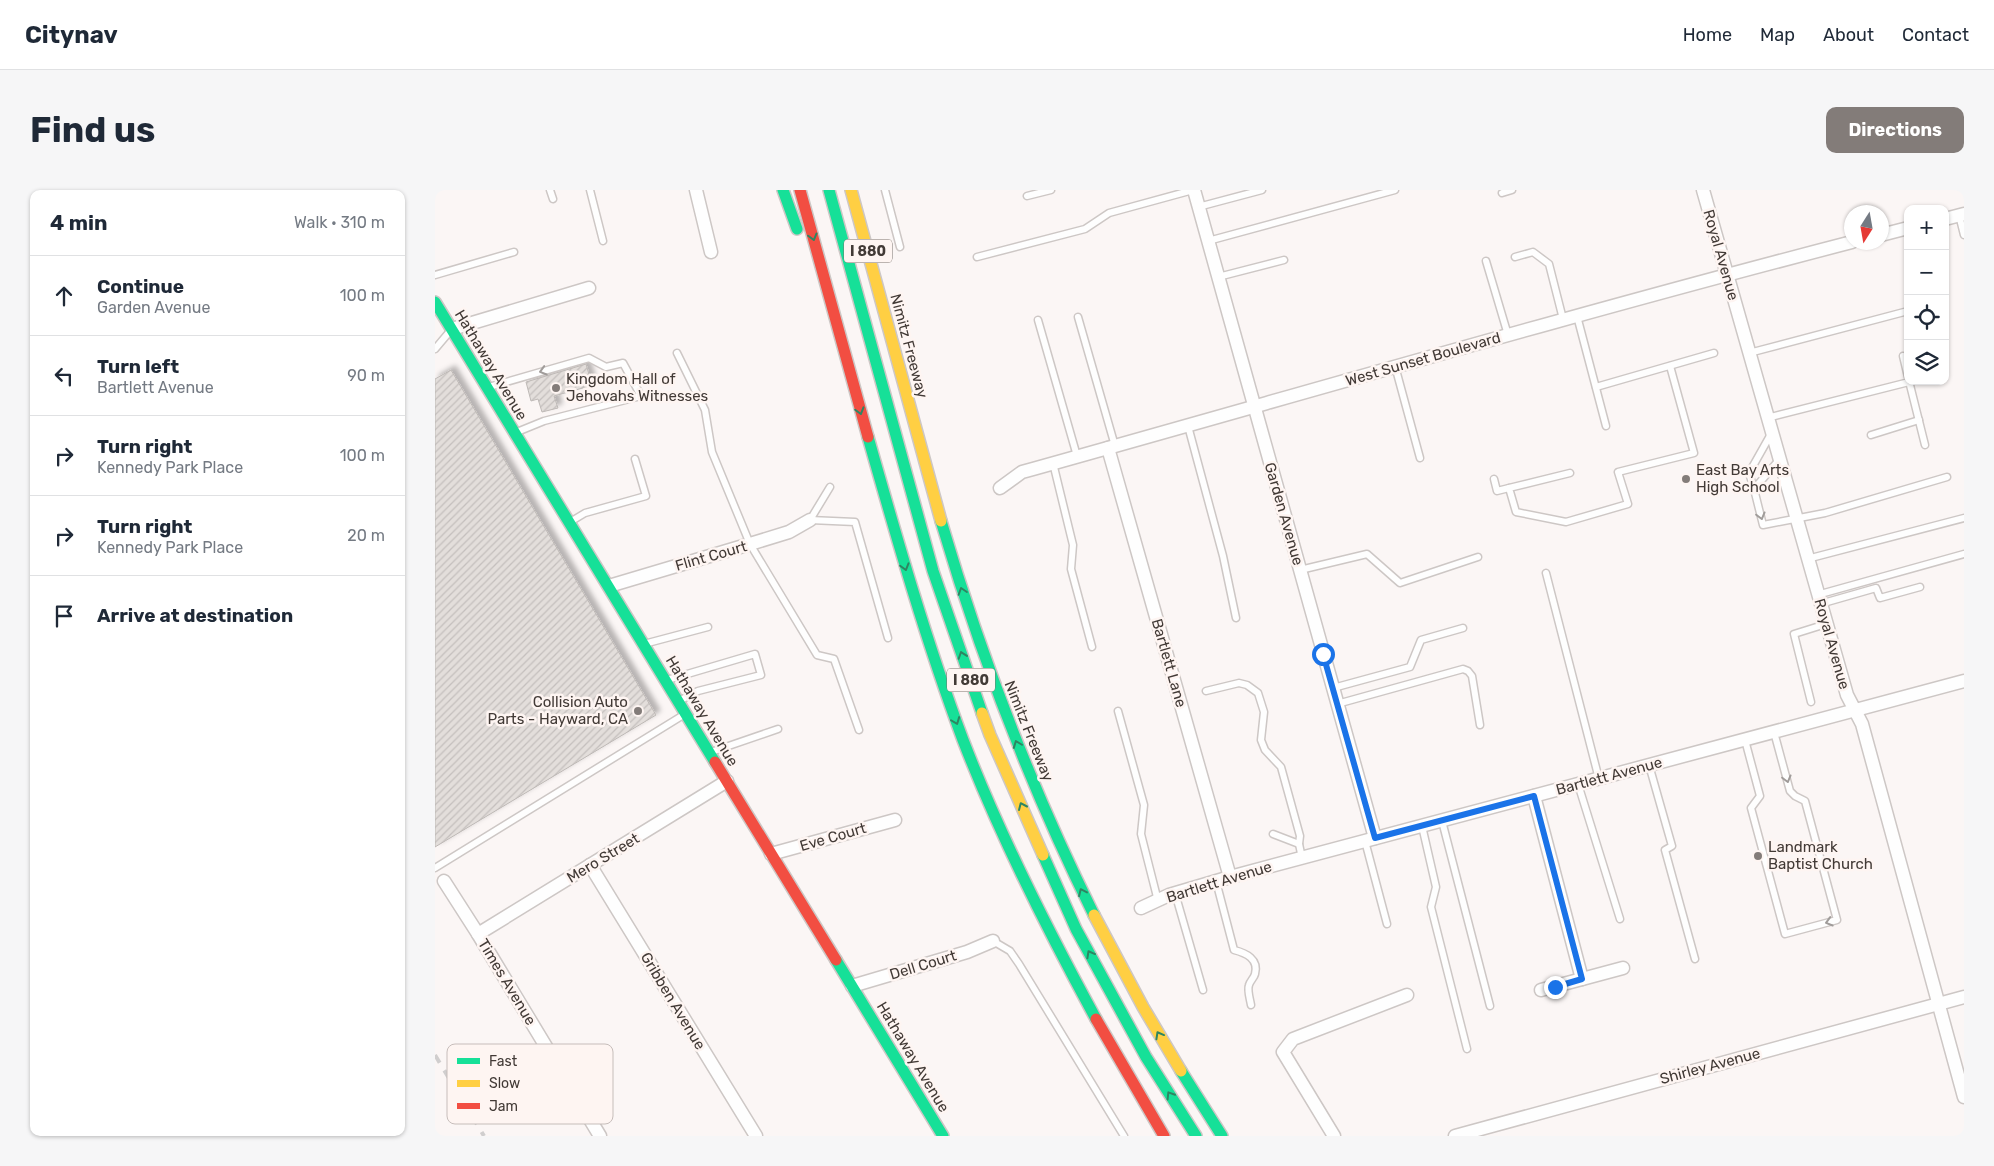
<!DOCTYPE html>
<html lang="en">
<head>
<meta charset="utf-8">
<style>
	body { margin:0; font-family:Rubik,sans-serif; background:#f6f6f7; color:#1f2937 }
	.controls { position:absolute; right:15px; top:15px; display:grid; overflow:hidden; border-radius:10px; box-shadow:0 1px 4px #0004 }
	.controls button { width:45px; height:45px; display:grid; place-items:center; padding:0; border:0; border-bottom:1px solid #e0e1e3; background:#fff; color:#1f2937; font:25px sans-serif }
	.compass { position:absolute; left:1409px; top:15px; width:45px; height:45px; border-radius:50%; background:#fff; box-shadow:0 1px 4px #0004; rotate:191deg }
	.stop { position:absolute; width:15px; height:15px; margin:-11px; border:4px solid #1a73e8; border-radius:50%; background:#fff }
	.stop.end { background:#1a73e8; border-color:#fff; box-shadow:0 1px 5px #0008 }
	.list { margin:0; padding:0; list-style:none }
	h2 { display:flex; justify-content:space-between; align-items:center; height:65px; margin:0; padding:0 20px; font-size:21px }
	h2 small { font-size:16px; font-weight:400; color:#747a83 }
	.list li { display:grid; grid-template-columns:32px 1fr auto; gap:15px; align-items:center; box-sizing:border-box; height:80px; padding:0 20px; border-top:1px solid #e0e1e3 }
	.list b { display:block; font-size:19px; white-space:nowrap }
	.list p { margin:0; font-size:16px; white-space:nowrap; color:#747a83 }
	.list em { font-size:16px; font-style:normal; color:#747a83 }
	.icon { flex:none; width:28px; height:28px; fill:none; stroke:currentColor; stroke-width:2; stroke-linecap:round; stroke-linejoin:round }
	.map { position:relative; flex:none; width:1529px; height:946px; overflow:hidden; border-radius:10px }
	header { display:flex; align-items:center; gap:30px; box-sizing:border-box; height:70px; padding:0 25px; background:#fff; border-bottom:1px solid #e0e1e3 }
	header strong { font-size:24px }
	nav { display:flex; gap:28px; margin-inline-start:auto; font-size:18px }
	.intro { display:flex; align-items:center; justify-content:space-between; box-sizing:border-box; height:120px; padding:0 30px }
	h1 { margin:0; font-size:35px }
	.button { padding:12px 22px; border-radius:10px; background:#837c79; color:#fff; font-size:18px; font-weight:700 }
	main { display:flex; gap:30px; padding:0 30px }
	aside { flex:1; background:#fff; border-radius:10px; box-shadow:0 1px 4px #0004 }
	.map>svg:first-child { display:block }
	.building { fill:url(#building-hatch); stroke:#beb9b6; filter:url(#shadow) }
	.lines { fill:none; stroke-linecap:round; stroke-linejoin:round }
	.lane-casing { stroke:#cdc7c5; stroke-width:9 }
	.street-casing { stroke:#cdc7c5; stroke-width:15 }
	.fast-casing { stroke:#cdc7c5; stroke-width:14 }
	.slow-casing { stroke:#cdc7c5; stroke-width:14 }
	.jam-casing { stroke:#cdc7c5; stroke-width:14 }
	.lane { stroke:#fefefe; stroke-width:6 }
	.street { stroke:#fefefe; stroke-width:12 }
	.fast { stroke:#16e098; stroke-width:11 }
	.slow { stroke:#ffcf43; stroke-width:11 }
	.jam { stroke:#f24e42; stroke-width:11 }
	.rail { stroke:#d0cece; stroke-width:4; stroke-dasharray:9 9; stroke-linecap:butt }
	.oneway { stroke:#2e8562 }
	.oneway2 { stroke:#a09c9a }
	.route { stroke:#1a73e8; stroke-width:6 }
	.poi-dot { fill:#837c79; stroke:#fef5f2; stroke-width:2 }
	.labels { text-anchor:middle; stroke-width:5; stroke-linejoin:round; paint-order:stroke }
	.shield { fill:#fef5f2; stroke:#7a726e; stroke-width:1 }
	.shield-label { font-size:14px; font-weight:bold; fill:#423a36 }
	.street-label { font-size:15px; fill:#423a36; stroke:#fef5f2 }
	.poi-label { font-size:15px; fill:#423a36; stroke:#fef5f2; text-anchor:start }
	.key { fill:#fef5f2; stroke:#c6bdba; stroke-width:1 }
	.key-label { font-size:14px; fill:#423a36 }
</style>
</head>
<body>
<header>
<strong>Citynav</strong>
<nav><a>Home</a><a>Map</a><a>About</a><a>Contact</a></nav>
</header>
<div class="intro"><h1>Find us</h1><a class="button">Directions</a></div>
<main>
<aside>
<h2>4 min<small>Walk · 310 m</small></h2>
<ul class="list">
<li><svg class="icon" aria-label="ahead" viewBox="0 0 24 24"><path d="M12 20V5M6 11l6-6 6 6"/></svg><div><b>Continue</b><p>Garden Avenue</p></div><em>100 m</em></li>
<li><svg class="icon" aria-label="left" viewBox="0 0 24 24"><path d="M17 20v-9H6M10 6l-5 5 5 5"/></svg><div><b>Turn left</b><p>Bartlett Avenue</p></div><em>90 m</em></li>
<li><svg class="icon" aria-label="right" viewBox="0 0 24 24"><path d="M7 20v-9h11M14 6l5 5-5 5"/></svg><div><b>Turn right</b><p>Kennedy Park Place</p></div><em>100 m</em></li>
<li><svg class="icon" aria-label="right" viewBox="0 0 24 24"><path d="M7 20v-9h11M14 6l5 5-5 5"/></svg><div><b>Turn right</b><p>Kennedy Park Place</p></div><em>20 m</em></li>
<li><svg class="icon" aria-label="arrive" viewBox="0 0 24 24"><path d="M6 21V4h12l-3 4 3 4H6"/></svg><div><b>Arrive at destination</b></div></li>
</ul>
</aside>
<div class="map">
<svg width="1529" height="946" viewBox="0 0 1529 946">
	<defs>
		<pattern id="building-hatch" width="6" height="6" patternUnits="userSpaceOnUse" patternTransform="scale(1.25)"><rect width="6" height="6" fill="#e3dedb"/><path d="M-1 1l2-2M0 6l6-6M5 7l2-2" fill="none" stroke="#c4bfbd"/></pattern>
		<filter id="shadow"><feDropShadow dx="4.5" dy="-4.5" stdDeviation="2.5" flood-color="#0004"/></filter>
	</defs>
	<rect width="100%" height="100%" fill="#fbf6f5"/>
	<g class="building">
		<polygon points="151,174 157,195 155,196 119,206 123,218 107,222 103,209 96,211 91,192"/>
		<polygon points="16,180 221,525 0,657 0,189"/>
	</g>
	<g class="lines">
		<g class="lane-casing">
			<g id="lane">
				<polyline points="115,0 118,9"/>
				<polyline points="155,0 168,51"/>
				<polyline points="450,0 465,57"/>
				<polyline points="1067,3 1077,0"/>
				<polyline points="592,6 616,0"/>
				<polyline points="763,17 827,0"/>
				<polyline points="1524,25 1529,45"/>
				<polyline points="773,51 960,0"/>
				<polyline points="542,67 650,39 674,23 758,0"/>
				<polyline points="1080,67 1098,62 1114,74 1128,129"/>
				<polyline points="1051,71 1073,145"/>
				<polyline points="0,85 79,62"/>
				<polyline points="783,87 849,70"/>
				<polyline points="1142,126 1171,236"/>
				<polyline points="643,127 680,256"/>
				<polyline points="603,130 642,266"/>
				<polyline points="0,159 16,140"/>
				<polyline points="242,163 270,220 277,262 315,354 382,465 399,469 424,540"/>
				<polyline points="1314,163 1473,121"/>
				<polyline points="1468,166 1473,187"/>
				<polyline points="960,176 985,268"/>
				<polyline points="1474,191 1490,255"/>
				<polyline points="54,197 154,168 171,177 188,173 206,206 109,231 82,242"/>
				<polyline points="1161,197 1279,163"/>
				<polyline points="1332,228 1474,192"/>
				<polyline points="753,236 788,366 801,428"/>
				<polyline points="1436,245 1484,230"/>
				<polyline points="1344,270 1319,299 1328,335 1390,323 1512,287"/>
				<polyline points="618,273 638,355 636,379 657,457"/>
				<polyline points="1135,283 1074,298 1081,322 1131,332 1193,314 1183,282 1259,263 1235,176"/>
				<polyline points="1059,289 1062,301 1074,298"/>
				<polyline points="1319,299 1314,283 1336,244"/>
				<polyline points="375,330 420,332 453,448"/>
				<polyline points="375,330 395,297"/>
				<polyline points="135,332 150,323 211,306 200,269"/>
				<polyline points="1372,369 1529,328"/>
				<polyline points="865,380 932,364 965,393 1043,367"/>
				<polyline points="1111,383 1164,589"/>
				<polyline points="1382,405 1529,364"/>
				<polyline points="1385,414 1441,398 1445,408 1485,397"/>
				<polyline points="209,454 273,437"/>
				<polyline points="232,490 320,464 326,485 263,501 244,511"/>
				<polyline points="898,498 975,477 986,450 1028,438"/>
				<polyline points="771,501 804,493 812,495 823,503 829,522 826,550 830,560 846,577 865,646 864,654 867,668"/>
				<polyline points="1376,512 1359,444 1391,434"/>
				<polyline points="902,514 1028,479 1033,481 1037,486 1045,535"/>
				<polyline points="683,521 709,615 706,644 723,711"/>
				<polyline points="1310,550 1325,606 1316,618 1350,744 1402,730 1370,611 1360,606 1355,601 1339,542"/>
				<polyline points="276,562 343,539"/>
				<polyline points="1214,575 1237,656 1230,660 1260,769"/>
				<polyline points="1143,594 1185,729"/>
				<polyline points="1007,631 1055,816"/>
				<polyline points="987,636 1001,697 996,717 1032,859"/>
				<polyline points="838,644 864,654"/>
				<polyline points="930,651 952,734"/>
				<polyline points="0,678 250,524"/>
				<path d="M781,691L799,760C811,763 824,769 820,784C819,788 815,791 814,795C812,800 815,809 816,815"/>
				<polyline points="740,703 768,800"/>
				<polyline points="558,751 575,761 584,774 689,946"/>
			</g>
		</g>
		<g class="street-casing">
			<g id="street">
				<polyline points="261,0 276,62"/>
				<polyline points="759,0 940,648"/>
				<polyline points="1268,0 1412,505 1427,534 1529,907"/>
				<polyline points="1510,29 1529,24"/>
				<polyline points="1446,45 1473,38"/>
				<polyline points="17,139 154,98"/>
				<polyline points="673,258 795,687"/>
				<path d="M565,298L587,282C863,205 1139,124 1417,52"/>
				<polyline points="174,396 315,354 354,342 375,330"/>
				<polyline points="1099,606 1147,789"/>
				<polyline points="336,664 460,630"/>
				<polyline points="155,675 321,946"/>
				<polyline points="9,691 43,744 165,946"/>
				<polyline points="706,718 734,705 795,687 1529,491"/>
				<polyline points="43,744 292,591"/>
				<polyline points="417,796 532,762 558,751"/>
				<polyline points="1106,800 1188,778"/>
				<polyline points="899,946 848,862 858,849 972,805"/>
				<polyline points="1020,946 1529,807"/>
			</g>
		</g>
		<g class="fast-casing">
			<g id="fast">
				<polyline points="348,0 362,39"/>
				<polyline points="394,0 498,381 547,523"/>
				<polyline points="0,112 280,572"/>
				<path d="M433,247C462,349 491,451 528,550C565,646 612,739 661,829"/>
				<path d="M506,331C546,467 596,598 659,725"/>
				<polyline points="608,665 641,739 711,867 761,946"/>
				<polyline points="401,770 508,946"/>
				<polyline points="746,881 787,946"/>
			</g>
		</g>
		<g class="slow-casing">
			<g id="slow">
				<polyline points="416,0 506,331"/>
				<polyline points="547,523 555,545 608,665"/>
				<polyline points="659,725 708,817 746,881"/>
			</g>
		</g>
		<g class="jam-casing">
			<g id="jam">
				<polyline points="365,0 433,247"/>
				<polyline points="280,572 401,770"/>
				<polyline points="661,829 729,946"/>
			</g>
		</g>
		<use href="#lane" class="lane"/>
		<use href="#street" class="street"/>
		<use href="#fast" class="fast"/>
		<use href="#slow" class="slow"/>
		<use href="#jam" class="jam"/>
		<polyline class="rail" points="0,865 49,946"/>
	</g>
	<defs><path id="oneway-chevron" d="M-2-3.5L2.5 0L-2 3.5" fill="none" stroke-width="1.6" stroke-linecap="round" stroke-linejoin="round" transform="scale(1.25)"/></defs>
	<g class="oneway">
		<use href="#oneway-chevron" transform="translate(378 47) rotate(75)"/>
		<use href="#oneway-chevron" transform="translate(425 221) rotate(74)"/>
		<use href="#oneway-chevron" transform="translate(470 377) rotate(74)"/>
		<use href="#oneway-chevron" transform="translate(527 401) rotate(-108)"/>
		<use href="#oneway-chevron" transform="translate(527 465) rotate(-109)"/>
		<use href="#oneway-chevron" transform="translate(521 531) rotate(69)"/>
		<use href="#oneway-chevron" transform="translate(582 554) rotate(-111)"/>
		<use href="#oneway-chevron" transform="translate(587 616) rotate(-114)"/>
		<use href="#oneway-chevron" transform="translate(647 702) rotate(-115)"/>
		<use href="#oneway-chevron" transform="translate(655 764) rotate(-119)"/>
		<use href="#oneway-chevron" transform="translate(724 845) rotate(-119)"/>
		<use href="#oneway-chevron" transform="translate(735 905) rotate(-122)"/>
	</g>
	<g class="oneway2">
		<use href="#oneway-chevron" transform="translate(108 181) rotate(164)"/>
		<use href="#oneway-chevron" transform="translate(1326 326) rotate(75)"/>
		<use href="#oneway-chevron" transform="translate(1352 589) rotate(75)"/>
		<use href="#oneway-chevron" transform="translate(1394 732) rotate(164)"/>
	</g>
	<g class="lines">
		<polyline class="route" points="888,464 940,648 1099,606 1147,789 1120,797"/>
	</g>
	<g class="poi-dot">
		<circle cx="121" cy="198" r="5"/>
		<circle cx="1251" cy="289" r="5"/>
		<circle cx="203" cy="521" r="5"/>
		<circle cx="1323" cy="666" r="5"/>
	</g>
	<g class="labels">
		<g class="shield">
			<rect x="409" y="49.5" width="48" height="23" rx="4"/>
			<rect x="512" y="478.5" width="48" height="23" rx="4"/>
		</g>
		<g class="shield-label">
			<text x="433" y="66">I 880</text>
			<text x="536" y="495">I 880</text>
		</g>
		<g class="street-label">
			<text transform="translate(1286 65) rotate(74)" y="5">Royal Avenue</text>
			<text transform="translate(474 156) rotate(75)" y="5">Nimitz Freeway</text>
			<text transform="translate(988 169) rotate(-16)" y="5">West Sunset Boulevard</text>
			<text transform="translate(56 175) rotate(59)" y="5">Hathaway Avenue</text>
			<text transform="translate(849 324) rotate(74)" y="5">Garden Avenue</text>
			<text transform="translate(276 366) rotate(-16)" y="5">Flint Court</text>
			<text transform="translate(1397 454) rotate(74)" y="5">Royal Avenue</text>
			<text transform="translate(734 473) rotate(74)" y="5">Bartlett Lane</text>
			<text transform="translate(267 521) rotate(59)" y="5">Hathaway Avenue</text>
			<text transform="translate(594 541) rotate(68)" y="5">Nimitz Freeway</text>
			<text transform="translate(1174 586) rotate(-15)" y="5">Bartlett Avenue</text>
			<text transform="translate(398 647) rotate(-16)" y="5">Eve Court</text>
			<text transform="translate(168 668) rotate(-31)" y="5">Mero Street</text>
			<text transform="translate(784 692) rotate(-17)" y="5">Bartlett Avenue</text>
			<text transform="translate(488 775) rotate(-17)" y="5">Dell Court</text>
			<text transform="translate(72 792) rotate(59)" y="5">Times Avenue</text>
			<text transform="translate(238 811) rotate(59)" y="5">Gribben Avenue</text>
			<text transform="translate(478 867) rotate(59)" y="5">Hathaway Avenue</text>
			<text transform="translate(1275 876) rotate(-15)" y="5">Shirley Avenue</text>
		</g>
		<g class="poi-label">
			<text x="131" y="194">Kingdom Hall of<tspan x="131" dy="17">Jehovahs Witnesses</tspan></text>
			<text x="1261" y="285">East Bay Arts<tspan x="1261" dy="17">High School</tspan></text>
			<text x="193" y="517" text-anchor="end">Collision Auto<tspan x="193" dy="17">Parts - Hayward, CA</tspan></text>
			<text x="1333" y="662">Landmark<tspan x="1333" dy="17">Baptist Church</tspan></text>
		</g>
	</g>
	<rect x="12" y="854" width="166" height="80" rx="8" class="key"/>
	<rect x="22" y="868" width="23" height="6" fill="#16e098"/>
	<rect x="22" y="890" width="23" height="7" fill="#ffcf43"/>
	<rect x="22" y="913" width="23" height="6" fill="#f24e42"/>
	<g class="key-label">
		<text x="54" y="876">Fast</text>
		<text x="54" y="898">Slow</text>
		<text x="54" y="921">Jam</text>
	</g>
</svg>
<div class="controls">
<button>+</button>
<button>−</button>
<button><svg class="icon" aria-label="locate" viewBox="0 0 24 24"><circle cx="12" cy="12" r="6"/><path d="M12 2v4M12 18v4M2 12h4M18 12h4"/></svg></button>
<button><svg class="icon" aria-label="layers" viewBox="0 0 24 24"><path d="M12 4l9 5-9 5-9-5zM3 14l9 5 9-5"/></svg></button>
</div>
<svg class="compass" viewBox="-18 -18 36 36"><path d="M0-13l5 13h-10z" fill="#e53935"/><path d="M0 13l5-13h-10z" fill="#747a83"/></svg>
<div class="stop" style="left:888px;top:464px"></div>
<div class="stop end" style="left:1120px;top:797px"></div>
</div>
</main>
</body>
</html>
